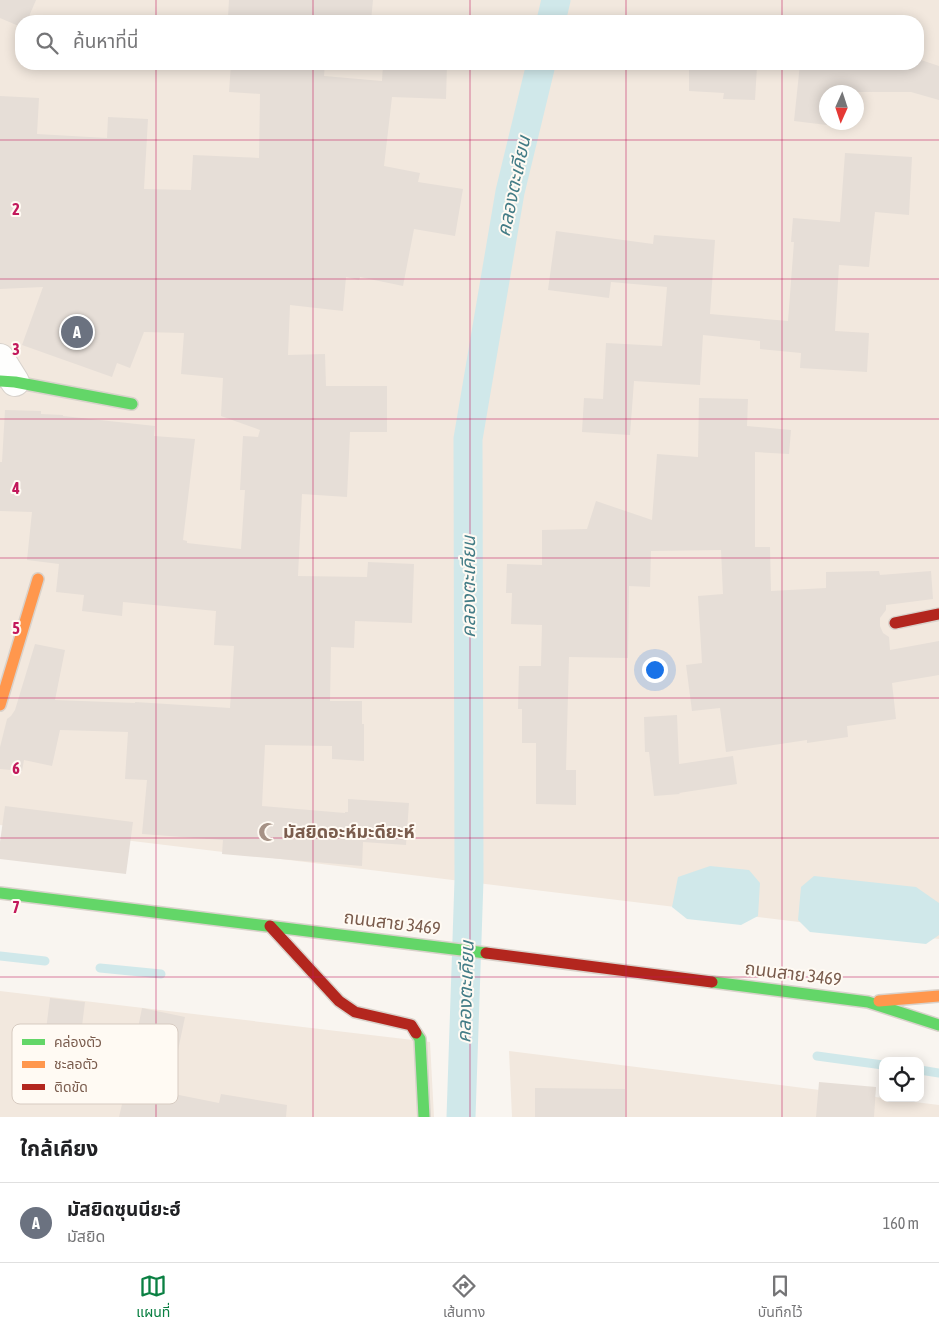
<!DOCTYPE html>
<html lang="th">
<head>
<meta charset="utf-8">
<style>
	body { margin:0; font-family:"Asap Condensed","Noto Sans Thai",sans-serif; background:#f6f6f6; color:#202124 }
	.controls { position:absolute; right:15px; bottom:15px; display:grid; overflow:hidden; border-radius:10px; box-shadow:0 2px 12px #0003 }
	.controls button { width:45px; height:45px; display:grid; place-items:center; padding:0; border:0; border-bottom:1px solid #e0e0e0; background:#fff; color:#202124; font:25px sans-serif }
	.compass { position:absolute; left:819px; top:85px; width:45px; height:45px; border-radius:50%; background:#fff; box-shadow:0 2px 12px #0003; rotate:183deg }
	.you { position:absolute; left:654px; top:669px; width:18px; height:18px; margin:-12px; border:4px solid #fff; border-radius:50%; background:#1a73e8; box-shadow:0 0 0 8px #1a73e833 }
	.badge { display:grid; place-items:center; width:32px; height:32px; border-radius:50%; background:#0b8043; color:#fff; font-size:16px; font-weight:700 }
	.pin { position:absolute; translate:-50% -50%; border:2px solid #fff; box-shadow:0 1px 5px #0006 }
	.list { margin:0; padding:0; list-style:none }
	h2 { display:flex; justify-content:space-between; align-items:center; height:65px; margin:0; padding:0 20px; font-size:21px }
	h2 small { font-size:16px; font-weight:400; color:#757577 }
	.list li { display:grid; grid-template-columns:32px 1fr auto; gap:15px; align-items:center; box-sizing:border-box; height:80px; padding:0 20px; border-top:1px solid #e0e0e0 }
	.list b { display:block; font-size:19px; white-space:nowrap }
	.list p { margin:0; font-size:16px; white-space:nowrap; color:#757577 }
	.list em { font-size:16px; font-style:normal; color:#757577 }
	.icon { flex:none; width:28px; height:28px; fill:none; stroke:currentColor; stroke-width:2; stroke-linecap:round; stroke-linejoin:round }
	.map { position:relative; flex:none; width:939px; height:1117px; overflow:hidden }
	.search { position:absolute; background:#fff; box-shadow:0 2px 12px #0003; left:15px; right:15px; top:15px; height:55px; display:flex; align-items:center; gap:12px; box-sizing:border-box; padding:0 18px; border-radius:20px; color:#757577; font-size:19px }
	.sheet { height:145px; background:#fff }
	nav { display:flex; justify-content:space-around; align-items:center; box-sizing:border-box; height:70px; border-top:1px solid #e0e0e0; background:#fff; font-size:14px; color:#757577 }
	nav a { display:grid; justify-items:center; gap:2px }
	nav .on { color:#0b8043 }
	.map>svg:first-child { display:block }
	.residential { fill:#f2e8de; fill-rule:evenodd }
	.water { fill:#d0e8ea }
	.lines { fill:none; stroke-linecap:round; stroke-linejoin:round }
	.stream { stroke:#d0e8ea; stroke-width:9 }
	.canal { stroke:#d0e8ea; stroke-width:29 }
	.building { fill:#e6ded7 }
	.street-casing { stroke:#d7d1cb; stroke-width:30 }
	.fast-casing { stroke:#d9d2cb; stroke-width:14 }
	.slow-casing { stroke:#d9d2cb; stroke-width:14 }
	.jam-casing { stroke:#d9d2cb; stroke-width:14 }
	.street { stroke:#fefefd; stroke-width:28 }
	.fast { stroke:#63d668; stroke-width:11 }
	.slow { stroke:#ff974d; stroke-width:11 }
	.jam { stroke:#b3261e; stroke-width:11 }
	.grid { fill:none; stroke:#c2185b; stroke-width:1; stroke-opacity:0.55 }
	.labels { text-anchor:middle; stroke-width:4; stroke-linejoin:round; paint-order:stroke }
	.poi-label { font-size:18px; font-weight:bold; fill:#7a5c4d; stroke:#fffaf3; text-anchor:start }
	.street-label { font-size:18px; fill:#7a5c4d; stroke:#fffaf3 }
	.water-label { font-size:19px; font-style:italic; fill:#437c86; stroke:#fffaf3 }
	.key { fill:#fffaf3; stroke:#d7cbc1; stroke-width:1 }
	.key-label { font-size:14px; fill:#7a5c4d }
	.grid-label { font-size:16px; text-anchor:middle; font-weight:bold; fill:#c2185b; stroke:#fffaf3; stroke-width:4; stroke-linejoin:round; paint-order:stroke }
</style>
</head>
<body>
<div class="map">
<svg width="939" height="1117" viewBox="0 0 939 1117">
	<rect width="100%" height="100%" fill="#f9f5f0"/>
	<g class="residential">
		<path d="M0,0H939V939L0,825ZM21,21H918V64H21ZM826,92H856V122H826Z"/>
		<polygon points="0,991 430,1042 434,1117 0,1117"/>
		<polygon points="509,1051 939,1105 939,1117 512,1117"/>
	</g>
	<g class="water">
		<polygon points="710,866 749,870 760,883 758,916 741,925 687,919 672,907 678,877"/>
		<polygon points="814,876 916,887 939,903 939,935 926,944 810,932 798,920 801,887"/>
	</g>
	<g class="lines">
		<g class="stream">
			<polyline points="0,956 45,961"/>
			<polyline points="100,968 161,974"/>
			<polyline points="817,1056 883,1065"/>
			<polyline points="920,1070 939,1073"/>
		</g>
		<g class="canal">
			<polyline points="551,21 556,0"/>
			<polyline points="461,1117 469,880 468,439 510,192 541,64"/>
		</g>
	</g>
	<g class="building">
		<polygon points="0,0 36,0 27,21 21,21 21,27 0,18"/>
		<polygon points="229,0 373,0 371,21 286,21 228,17"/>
		<polygon points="918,59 939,66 939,100 911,92 826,92 826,122 844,122 843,127 794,121 800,64 918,64"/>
		<polygon points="231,64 325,64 324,76 382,81 383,64 447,64 446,99 392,97 384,166 420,173 418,182 463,189 455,236 414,229 403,286 360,277 359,280 346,277 343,311 290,305 288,355 325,354 326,386 387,386 387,432 350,432 347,497 302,494 298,576 367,577 368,562 414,564 412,623 355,621 354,648 331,647 330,701 362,701 362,724 364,724 364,761 332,759 332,746 265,745 262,806 345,813 345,812 348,812 348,799 409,803 406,845 363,842 362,866 222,854 223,840 142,834 147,780 125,779 128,732 60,730 52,766 24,760 22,771 0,769 0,747 7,719 11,716 15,710 35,644 65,650 55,700 135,703 135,702 230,708 234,646 214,645 216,611 123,602 122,616 82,611 84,595 56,592 59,564 27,560 32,512 0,511 0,462 2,462 5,410 41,411 41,414 63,415 63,416 155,426 154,436 195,439 183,540 187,541 187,543 241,549 245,490 240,490 243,436 258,437 260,430 221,416 223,378 181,374 184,333 144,332 130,368 117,363 112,377 22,345 43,287 0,289 0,96 39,98 37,134 107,138 108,117 148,119 144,189 191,190 193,155 259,158 260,94 229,92"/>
		<polygon points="689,64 757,66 755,100 723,99 724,93 689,91"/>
		<polygon points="845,153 912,157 909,215 875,212 869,267 839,265 835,331 869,333 867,372 800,368 801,353 760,349 760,341 703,335 700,385 634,381 630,435 582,432 584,398 603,399 606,343 662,346 667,287 611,282 609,298 548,290 556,231 653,244 654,235 715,240 710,314 788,321 794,242 791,242 793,218 840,222"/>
		<polygon points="699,398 748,399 747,426 791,430 789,454 755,452 755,547 770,547 771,591 826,588 826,572 879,571 880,575 931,571 933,599 886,605 886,610 880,618 880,626 883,633 889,637 890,650 939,641 939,675 892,683 896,719 847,726 848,737 807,743 807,740 726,752 720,708 692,711 686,665 702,663 698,596 723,594 721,550 651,551 650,587 629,586 628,658 569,657 566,770 576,770 576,805 536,804 536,743 522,743 522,709 518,709 519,666 541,666 542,625 511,624 512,593 506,593 507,564 542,565 542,530 587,529 596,501 652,520 657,454 698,457"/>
		<polygon points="677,715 679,764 733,756 737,784 679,793 680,794 654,796 649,752 645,752 644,717"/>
		<polygon points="5,806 133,822 126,874 0,859 0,842"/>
		<polygon points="50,998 85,1002 78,1058 43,1054"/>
		<polygon points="142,1008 185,1017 169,1093 219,1103 221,1094 287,1105 286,1117 119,1117 127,1083 87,1074 93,1049 132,1058"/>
		<polygon points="819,1082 876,1087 874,1117 816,1117"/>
		<polygon points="535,1088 625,1089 625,1117 535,1117"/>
	</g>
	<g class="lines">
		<g class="street-casing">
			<polyline id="street" points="0,358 15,382"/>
		</g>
		<g class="fast-casing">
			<g id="fast">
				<polyline points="0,381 15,382 132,404"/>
				<polyline points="0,893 486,953"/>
				<polyline points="712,982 868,1002 939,1025"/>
				<polyline points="416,1033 420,1039 424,1117"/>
			</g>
		</g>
		<g class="slow-casing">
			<g id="slow">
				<polyline points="0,705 38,579"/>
				<polyline points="879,1001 939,996"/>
			</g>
		</g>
		<g class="jam-casing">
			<g id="jam">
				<polyline points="895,623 939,614"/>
				<polyline points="270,926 339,1001 355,1012 411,1025 416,1033"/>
				<polyline points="486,953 712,982"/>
			</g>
		</g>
		<use href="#street" class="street"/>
		<use href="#fast" class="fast"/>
		<use href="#slow" class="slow"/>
		<use href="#jam" class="jam"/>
	</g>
	<path class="grid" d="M156,0V21M313,0V21M470,0V21M626,0V21M782,0V21M156,64V1117M313,64V1117M470,64V1117M626,64V1117M782,64V1117M0,140H939M0,279H939M0,419H939M0,558H939M0,698H939M0,838H939M0,977H939"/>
	<defs>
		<g id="mosque-bare" transform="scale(1.5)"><path d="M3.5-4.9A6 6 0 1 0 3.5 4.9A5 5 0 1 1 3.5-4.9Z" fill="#a69286" stroke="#fffaf3" stroke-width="2.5" paint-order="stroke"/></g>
	</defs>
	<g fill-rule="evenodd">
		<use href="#mosque-bare" x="268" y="832"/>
	</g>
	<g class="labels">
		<g class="poi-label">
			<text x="283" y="838">มัสยิดอะห์มะดียะห์</text>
		</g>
		<g class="street-label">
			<text transform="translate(392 923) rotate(7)" y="6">ถนนสาย 3469</text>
			<text transform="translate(793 974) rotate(7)" y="6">ถนนสาย 3469</text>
		</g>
		<g class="water-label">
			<text transform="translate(513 186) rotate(-78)" y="7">คลองตะเคียน</text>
			<text transform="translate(468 587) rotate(-90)" y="7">คลองตะเคียน</text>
			<text transform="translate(465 992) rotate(-88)" y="7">คลองตะเคียน</text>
		</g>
	</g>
	<rect x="12" y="1024" width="166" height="80" rx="8" class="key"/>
	<rect x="22" y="1039" width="23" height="6" fill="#63d668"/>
	<rect x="22" y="1061" width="23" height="7" fill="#ff974d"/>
	<rect x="22" y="1084" width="23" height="6" fill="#b3261e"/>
	<g class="key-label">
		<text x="54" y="1047">คล่องตัว</text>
		<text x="54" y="1069">ชะลอตัว</text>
		<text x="54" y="1092">ติดขัด</text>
	</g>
	<g class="grid-label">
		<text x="16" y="215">2</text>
		<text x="16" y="355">3</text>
		<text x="16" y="494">4</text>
		<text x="16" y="634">5</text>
		<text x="16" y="774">6</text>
		<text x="16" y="913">7</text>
	</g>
</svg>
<div class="controls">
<button><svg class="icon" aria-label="locate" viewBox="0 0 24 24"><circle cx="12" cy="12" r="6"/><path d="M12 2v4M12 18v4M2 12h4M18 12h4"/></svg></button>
</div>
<svg class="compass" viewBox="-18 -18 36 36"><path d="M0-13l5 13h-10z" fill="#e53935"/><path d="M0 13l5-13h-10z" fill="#757577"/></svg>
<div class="you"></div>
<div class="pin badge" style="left:77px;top:332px;background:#6b7280">A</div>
<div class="search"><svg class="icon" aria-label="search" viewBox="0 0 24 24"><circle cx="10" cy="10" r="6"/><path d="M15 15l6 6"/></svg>ค้นหาที่นี่</div>
</div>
<section class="sheet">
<h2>ใกล้เคียง<small></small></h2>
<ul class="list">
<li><span class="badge" style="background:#6b7280">A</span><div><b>มัสยิดซุนนียะฮ์</b><p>มัสยิด</p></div><em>160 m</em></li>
</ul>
</section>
<nav>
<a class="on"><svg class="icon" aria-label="map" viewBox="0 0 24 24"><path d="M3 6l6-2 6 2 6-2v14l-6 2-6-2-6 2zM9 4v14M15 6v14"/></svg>แผนที่</a>
<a><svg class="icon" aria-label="directions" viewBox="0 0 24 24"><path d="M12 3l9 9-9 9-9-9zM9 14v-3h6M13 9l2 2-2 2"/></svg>เส้นทาง</a>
<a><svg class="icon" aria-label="saved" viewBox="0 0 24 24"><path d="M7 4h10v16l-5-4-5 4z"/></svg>บันทึกไว้</a>
</nav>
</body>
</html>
